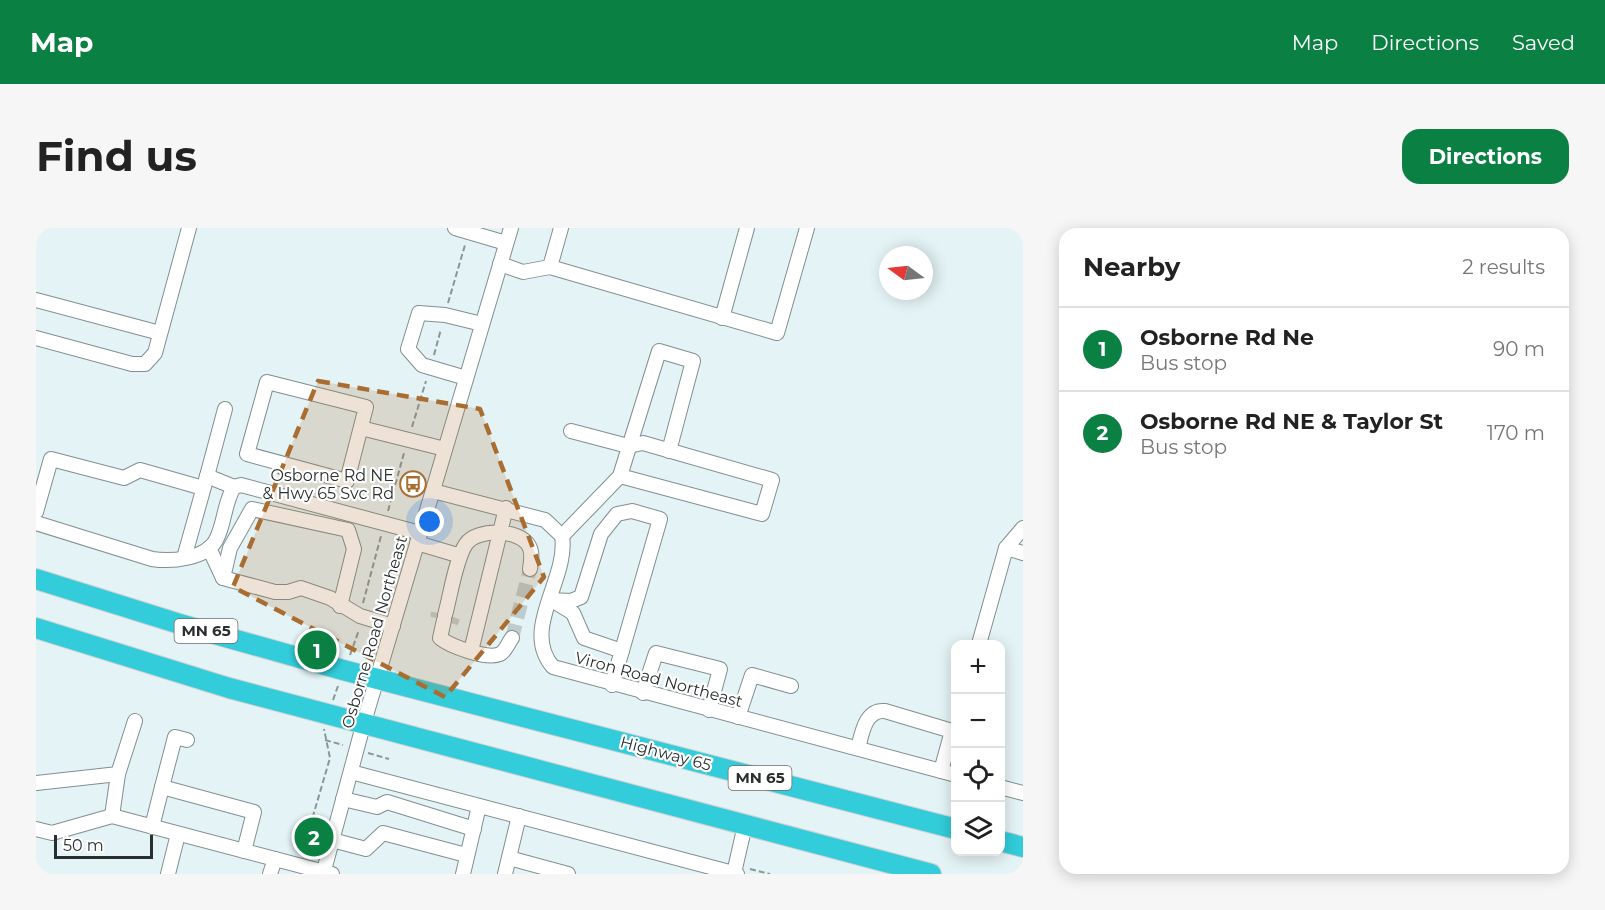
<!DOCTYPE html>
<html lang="en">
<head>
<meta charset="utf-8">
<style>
	body { margin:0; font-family:Montserrat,sans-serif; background:#f6f6f6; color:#222 }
	.controls { position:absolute; right:18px; bottom:18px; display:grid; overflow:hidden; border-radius:12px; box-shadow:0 3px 15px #0003 }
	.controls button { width:54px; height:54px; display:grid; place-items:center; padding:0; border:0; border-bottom:2px solid #e0e0e0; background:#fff; color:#222; font:30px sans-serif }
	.compass { position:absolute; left:843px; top:18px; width:54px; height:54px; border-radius:50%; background:#fff; box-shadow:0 3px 15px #0003; rotate:285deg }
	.scale { position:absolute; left:18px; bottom:15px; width:99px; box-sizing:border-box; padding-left:6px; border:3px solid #292f2f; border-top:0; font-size:16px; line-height:21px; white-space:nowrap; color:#292f2f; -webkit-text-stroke:4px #fff; paint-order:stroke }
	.you { position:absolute; left:394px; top:294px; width:21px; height:21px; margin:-15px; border:4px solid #fff; border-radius:50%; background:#1a73e8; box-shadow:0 0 0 9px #1a73e833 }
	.badge { display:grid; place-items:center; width:39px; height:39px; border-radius:50%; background:#0b8043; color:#fff; font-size:20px; font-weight:700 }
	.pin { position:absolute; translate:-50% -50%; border:3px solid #fff; box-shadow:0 2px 6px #0006 }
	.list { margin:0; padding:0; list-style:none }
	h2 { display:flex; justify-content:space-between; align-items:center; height:78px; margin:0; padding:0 24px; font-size:26px }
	h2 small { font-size:20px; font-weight:400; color:#767676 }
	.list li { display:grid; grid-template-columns:39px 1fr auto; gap:18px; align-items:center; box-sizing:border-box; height:84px; padding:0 24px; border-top:2px solid #e0e0e0 }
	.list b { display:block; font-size:22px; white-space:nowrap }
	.list p { margin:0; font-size:20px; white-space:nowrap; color:#767676 }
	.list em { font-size:20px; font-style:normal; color:#767676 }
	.icon { flex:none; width:33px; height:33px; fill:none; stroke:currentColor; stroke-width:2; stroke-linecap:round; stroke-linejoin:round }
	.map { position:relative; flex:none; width:987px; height:646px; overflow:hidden; border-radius:18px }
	header { display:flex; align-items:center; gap:36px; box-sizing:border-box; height:84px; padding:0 30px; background:#0b8043; color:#fff }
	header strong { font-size:28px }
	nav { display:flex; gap:33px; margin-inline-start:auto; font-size:21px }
	.intro { display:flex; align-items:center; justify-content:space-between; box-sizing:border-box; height:144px; padding:0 36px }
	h1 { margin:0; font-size:42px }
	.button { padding:15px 27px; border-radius:18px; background:#0b8043; color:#fff; font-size:21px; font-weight:700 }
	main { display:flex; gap:36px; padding:0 36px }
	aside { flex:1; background:#fff; border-radius:18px; box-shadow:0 3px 15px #0003 }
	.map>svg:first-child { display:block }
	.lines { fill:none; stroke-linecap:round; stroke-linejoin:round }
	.minor-tunnel { stroke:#bfcccd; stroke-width:14; stroke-dasharray:14 7; stroke-linecap:butt }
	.minor-casing { stroke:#818f90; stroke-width:16 }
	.highway-casing { stroke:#d0d1d1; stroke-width:22 }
	.path { stroke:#8b9697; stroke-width:2; stroke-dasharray:6 3; stroke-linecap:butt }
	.minor { stroke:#fff; stroke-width:14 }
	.highway { stroke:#32ccda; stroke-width:20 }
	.marked { fill:#aa6d31; fill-opacity:0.2; stroke:#aa6d31; stroke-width:4.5; stroke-dasharray:12 8; stroke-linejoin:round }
	.labels { text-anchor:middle; stroke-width:4.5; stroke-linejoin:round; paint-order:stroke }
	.shield { fill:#fff; stroke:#696d6d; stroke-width:1.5 }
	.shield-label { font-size:15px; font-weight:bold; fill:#292f2f }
	.poi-label { font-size:16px; fill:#292f2f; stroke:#fff; text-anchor:end }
	.street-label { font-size:16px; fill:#292f2f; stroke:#fff }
</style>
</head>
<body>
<header>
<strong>Map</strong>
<nav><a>Map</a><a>Directions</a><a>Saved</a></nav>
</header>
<div class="intro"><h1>Find us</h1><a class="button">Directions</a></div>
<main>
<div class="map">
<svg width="987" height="646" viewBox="0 0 987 646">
	<rect width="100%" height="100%" fill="#e4f3f5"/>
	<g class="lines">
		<g class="minor-tunnel">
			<polyline points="401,390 402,385"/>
			<polyline points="415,395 417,389"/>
			<polyline points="476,410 494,341"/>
		</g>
		<g class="minor-casing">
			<g id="minor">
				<polyline points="419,0 470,15"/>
				<polyline points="464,36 487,44 514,39 741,105 771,0"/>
				<polyline points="514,39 525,0"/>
				<polyline points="0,72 124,105"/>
				<polyline points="686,90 711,0"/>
				<polyline points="0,110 96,136 109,136 119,125 153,0"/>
				<polyline points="430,150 386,137 372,121 383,85 409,87 446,96"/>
				<polygon points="231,154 330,179 311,253 211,226"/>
				<polyline points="325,200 409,221"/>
				<polyline points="535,203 592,218 607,215 736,252 726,286 584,248"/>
				<polyline points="171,248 189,181"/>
				<path d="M397,263L509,292L526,308C533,351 484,401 517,439L920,547"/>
				<polyline points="0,284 15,231 88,250 104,242 167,260"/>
				<path d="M0,295L116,331C135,334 170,331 180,312C189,295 188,275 198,259L205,257L384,305"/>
				<polyline points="526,308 584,248 623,123 657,133 633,223"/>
				<polyline points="381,315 418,326"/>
				<polyline points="173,320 187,350 239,364 252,364 265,360 294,370 324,388 357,398"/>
				<polyline points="970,320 987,325"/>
				<polyline points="148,330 171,248 198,259"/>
				<polyline points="187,350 194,320 216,281 312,302 318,321 304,378"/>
				<polyline points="514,372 535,373 545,369 565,306 581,286 596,283 624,291 576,457"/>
				<polyline points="519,374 537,385 548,410 586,423"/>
				<path d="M409,387C414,369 420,330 430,316C441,300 484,301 493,318C497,325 495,333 494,341"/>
				<path d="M408,392L404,410C414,418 451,432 464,426C470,423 472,415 476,410"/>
				<polyline points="943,416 970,320 987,300"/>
				<polyline points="435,423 470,280"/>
				<polyline points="607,465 620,425 684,441 673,482"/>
				<polyline points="702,489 716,447 755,458"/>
				<path d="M822,520C826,506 829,481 849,483L916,503L905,543"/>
				<polyline points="315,544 701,646"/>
				<polyline points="82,546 99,493"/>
				<polyline points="0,555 82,546 76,588"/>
				<polyline points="126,559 139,509 151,512"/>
				<polyline points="964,559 987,565"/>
				<polyline points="307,571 341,579 351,574 438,601"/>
				<polyline points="116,599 126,559 218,584 208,623"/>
				<polyline points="0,601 16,605 76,588 296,646"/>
				<polyline points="296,612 330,621 347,605 430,627"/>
				<polyline points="473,630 532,646"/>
				<polyline points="698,645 709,597"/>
				<polyline points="132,646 142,606"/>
				<polyline points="234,646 239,631"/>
				<polyline points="287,646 328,494 475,0"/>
				<polyline points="427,646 443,578"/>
				<polyline points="469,646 483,588"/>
			</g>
		</g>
		<g class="highway-casing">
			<g id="highway">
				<polyline points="0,351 147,397 307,442 920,601"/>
				<polyline points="0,400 193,460 895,646"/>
				<polyline points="964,613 987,619"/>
			</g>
		</g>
		<g class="path">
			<polyline points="412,75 429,17"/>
			<polyline points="398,127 405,101"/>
			<polyline points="376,199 390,153"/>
			<polyline points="352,283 368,225"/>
			<polyline points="327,375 345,308"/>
			<polyline points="314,427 323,402"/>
			<polyline points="297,472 302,458"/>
			<polyline points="289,512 307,517"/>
			<polyline points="332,525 353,531"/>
			<polyline points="263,623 277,588 294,530 288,501"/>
			<polyline points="714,641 734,646"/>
		</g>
		<use href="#minor" class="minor"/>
		<use href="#highway" class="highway"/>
	</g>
	<path class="marked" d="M282,153L444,181L508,349L409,469L197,359Z"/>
	<defs>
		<g id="bus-ring" transform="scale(1.35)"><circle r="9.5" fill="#fff" stroke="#aa6d31" stroke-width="1.5"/><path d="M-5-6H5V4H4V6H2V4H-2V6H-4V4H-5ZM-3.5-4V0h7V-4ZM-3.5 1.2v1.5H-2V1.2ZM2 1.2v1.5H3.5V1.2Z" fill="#aa6d31"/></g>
	</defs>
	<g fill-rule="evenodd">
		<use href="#bus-ring" x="377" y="256"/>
	</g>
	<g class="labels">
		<g class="shield">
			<rect x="138.5" y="391" width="63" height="24" rx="4.5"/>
			<rect x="692.5" y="538" width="63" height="24" rx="4.5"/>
		</g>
		<g class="shield-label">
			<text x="170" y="408">MN 65</text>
			<text x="724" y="555">MN 65</text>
		</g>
		<g class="poi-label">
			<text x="358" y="253">Osborne Rd NE<tspan x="358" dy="18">&amp; Hwy 65 Svc Rd</tspan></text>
		</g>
		<g class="street-label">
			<text transform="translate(338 404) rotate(-74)" y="6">Osborne Road Northeast</text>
			<text transform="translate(623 451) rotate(15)" y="6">Viron Road Northeast</text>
			<text transform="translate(630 525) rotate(15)" y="6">Highway 65</text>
		</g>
	</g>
</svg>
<div class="controls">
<button>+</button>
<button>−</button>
<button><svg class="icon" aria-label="locate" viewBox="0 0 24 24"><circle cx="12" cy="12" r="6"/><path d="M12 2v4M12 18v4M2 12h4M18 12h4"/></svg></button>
<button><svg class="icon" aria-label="layers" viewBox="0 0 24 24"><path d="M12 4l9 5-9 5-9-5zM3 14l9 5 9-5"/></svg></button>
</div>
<svg class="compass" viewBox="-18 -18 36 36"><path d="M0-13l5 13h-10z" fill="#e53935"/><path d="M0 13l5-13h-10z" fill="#767676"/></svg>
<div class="scale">50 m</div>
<div class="you"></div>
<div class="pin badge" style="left:281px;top:422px">1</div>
<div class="pin badge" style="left:278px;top:609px">2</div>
</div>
<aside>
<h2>Nearby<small>2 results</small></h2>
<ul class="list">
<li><span class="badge">1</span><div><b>Osborne Rd Ne</b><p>Bus stop</p></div><em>90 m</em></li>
<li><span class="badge">2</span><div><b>Osborne Rd NE &amp; Taylor St</b><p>Bus stop</p></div><em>170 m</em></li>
</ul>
</aside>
</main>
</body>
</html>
